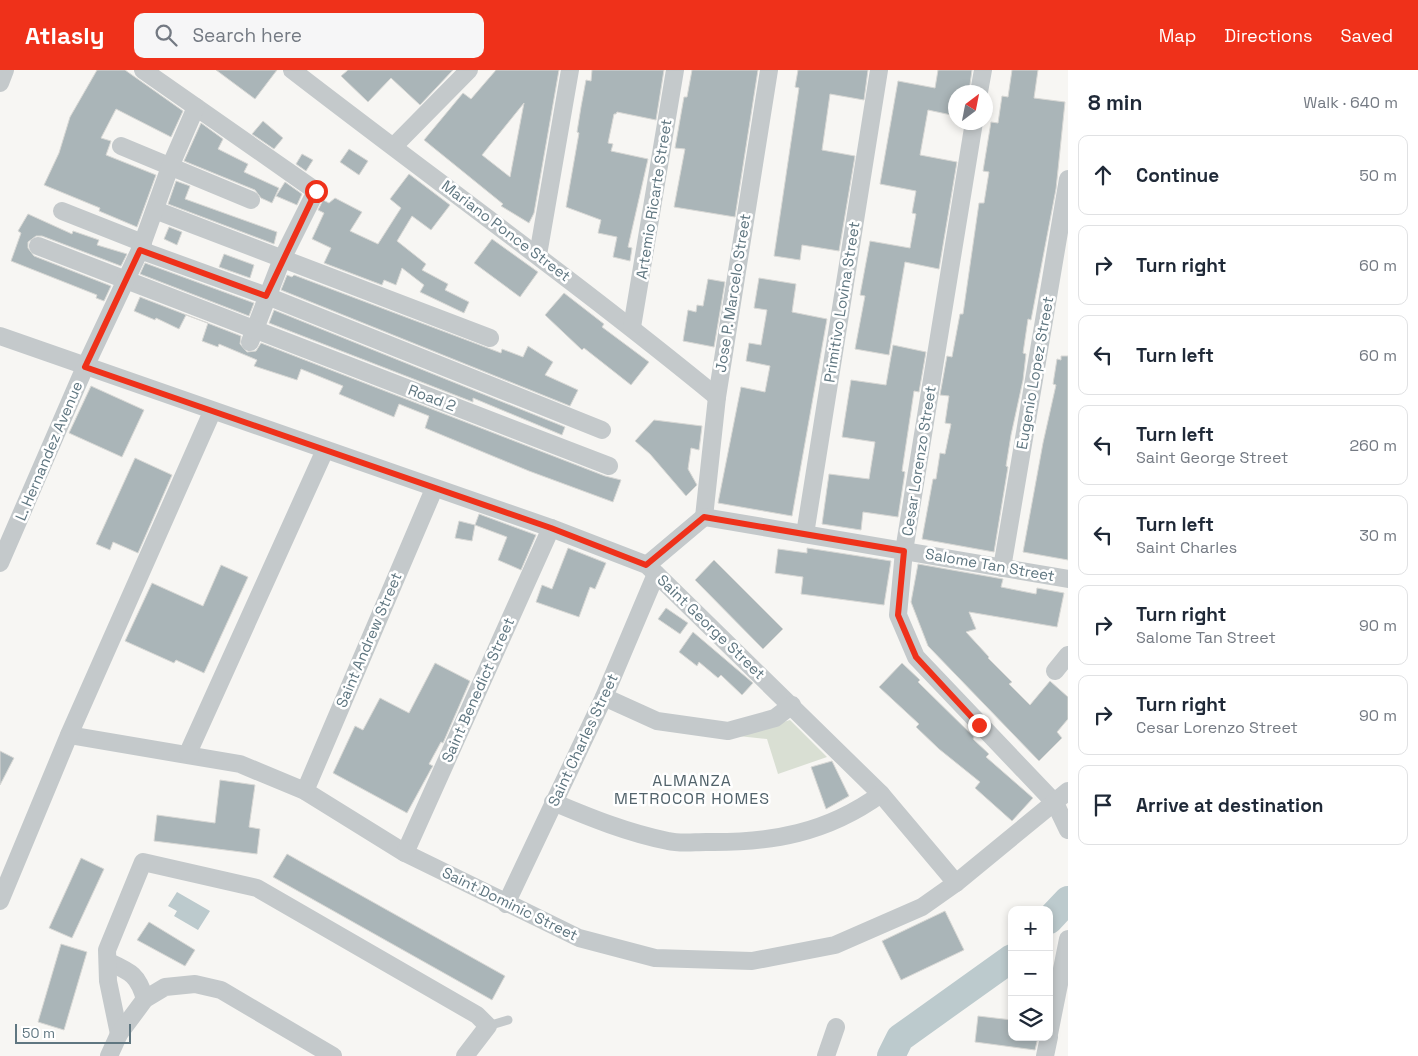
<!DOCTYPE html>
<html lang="en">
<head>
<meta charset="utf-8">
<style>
	body { margin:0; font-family:"Space Grotesk",sans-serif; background:#f6f6f7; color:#1f2937 }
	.controls { position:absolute; right:15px; bottom:15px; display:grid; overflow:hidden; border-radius:10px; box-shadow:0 2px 8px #0003 }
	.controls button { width:45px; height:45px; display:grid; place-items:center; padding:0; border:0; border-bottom:1px solid #e0e1e3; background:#fff; color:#1f2937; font:25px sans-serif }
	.compass { position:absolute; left:948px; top:15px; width:45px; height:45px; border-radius:50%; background:#fff; box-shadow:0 2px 8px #0003; rotate:32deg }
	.scale { position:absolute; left:15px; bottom:12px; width:116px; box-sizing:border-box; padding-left:5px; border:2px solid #5f7680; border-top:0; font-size:14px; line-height:18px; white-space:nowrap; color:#5f7680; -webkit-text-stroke:4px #fff; paint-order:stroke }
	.stop { position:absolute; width:15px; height:15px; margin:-11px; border:4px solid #ef311a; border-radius:50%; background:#fff }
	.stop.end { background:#ef311a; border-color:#fff; box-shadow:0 1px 5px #0008 }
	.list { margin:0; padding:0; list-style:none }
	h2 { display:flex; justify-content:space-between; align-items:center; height:65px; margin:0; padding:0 20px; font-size:21px }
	h2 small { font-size:16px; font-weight:400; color:#747a83 }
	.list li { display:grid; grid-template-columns:32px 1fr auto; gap:15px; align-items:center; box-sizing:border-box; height:80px; margin:0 10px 10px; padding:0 10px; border:1px solid #e0e1e3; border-radius:10px }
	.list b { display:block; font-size:19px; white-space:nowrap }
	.list p { margin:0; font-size:16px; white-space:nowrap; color:#747a83 }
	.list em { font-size:16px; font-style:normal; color:#747a83 }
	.icon { flex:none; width:28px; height:28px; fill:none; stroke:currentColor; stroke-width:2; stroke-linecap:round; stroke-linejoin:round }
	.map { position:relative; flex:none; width:1068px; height:986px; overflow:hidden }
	header { display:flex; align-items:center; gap:30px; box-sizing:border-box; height:70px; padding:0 25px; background:#ef311a; color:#fff }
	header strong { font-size:24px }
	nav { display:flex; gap:28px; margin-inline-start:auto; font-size:18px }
	.search { width:350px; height:45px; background:#f6f6f7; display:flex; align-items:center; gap:12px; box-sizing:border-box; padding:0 18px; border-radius:10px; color:#747a83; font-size:19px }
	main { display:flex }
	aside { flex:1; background:#fff }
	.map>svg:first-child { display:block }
	.green { fill:#d9dfd3 }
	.water { fill:#bccacd }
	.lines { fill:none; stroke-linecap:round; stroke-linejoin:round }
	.river { stroke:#bccacd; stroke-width:28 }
	.building { fill:#aab5b8; stroke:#d8d8d5; fill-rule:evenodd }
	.lane { stroke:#c4c9cb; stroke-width:9 }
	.street { stroke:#c4c9cb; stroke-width:18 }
	.route { stroke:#ef311a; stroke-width:6 }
	.labels { text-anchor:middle; stroke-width:5; stroke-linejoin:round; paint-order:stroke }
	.street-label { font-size:15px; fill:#5f7680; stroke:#fff }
	.neighbourhood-label { font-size:16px; letter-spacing:1px; fill:#52636b; stroke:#fff }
</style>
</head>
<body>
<header>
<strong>Atlasly</strong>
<div class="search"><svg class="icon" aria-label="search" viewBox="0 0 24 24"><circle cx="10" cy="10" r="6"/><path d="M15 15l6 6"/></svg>Search here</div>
<nav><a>Map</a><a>Directions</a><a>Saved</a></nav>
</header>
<main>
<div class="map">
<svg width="1068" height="986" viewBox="0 0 1068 986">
	<rect width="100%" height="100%" fill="#f7f6f3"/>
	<polygon class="green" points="790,650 827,687 778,704 767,669 738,666"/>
	<polygon class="water" points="177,822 210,841 198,860 174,846 177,841 168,836"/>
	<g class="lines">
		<g class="river">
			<polyline points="1049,850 1068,830"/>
			<polyline points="891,986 900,968 1012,888"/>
		</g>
	</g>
	<g class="building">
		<polygon points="97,0 125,0 183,41 171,67 116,39 101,68 111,71 106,85 156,105 137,157 99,141 100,138 44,115 59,83 70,47"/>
		<polygon points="216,0 277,0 255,29"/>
		<polygon points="348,0 453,0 420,35 391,8 368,32 341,6"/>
		<path d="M496,0H559L534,143L529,153L501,136L503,134L424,70L463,23L471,29ZM524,33L510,107L482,85Z"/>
		<polygon points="592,0 664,0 656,50 617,42 616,44 614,44 608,73 613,74 611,81 648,89 628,177 632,178 630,191 613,187 617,167 598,163 601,150 566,137 579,63 577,62 581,37 586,10 591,11"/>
		<polygon points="692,0 758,0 735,147 674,137 685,79 675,78 684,27 687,27"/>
		<polygon points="798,0 868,0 864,30 830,24 822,80 855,86 839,181 802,175 800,190 774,186 799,18 795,17"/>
		<polygon points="938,0 972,0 969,22 956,22 956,46 928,40 920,85 957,92 939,199 905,192 889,285 855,279 865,226 860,225 870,171 910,178 916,144 912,143 916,121 880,114 898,11 935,18"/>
		<polygon points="1012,0 1038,0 1034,28 1065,32 1056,119 1031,250 1028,249 1023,283 1026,284 1023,310 1011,365 1006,396 1008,397 994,482 922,469 933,409 936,409 940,383 945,384 951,354 945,353 949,326 940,325 947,286 952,287 960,244 963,244 979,133 984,133 989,102 983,101 991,52 998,53 1002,26 1008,27"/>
		<polygon points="263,51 283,68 274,79 252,64"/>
		<polygon points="201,53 223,69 218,79 248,94 244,102 279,118 272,133 261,128 255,120 184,91"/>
		<polygon points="349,79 368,91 359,105 340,92"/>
		<polygon points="302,84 313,90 306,101 296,94"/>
		<polygon points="409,104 450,135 431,160 412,146 397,171 426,194 422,200 448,214 445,220 469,232 464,243 420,222 424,215 402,198 396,215 384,210 382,215 324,193 331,178 312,169 324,143 318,140 323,130 329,133 335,128 362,142 350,161 378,174 401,138 390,129"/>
		<polygon points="176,111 190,116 185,129 277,162 274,174 168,134"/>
		<polygon points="285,112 302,124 297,135 276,126"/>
		<polygon points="28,144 72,164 73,161 99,170 97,175 127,184 121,196 42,166 36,166 28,172 28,178 34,186 111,216 104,231 96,228 97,225 11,191 21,163 18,161"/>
		<polygon points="169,157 182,162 177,175 164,169"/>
		<polygon points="492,169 538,202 520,227 474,193"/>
		<polygon points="224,184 254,195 250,208 219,197"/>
		<polygon points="145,193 254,233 249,246 140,204"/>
		<polygon points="287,205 292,207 294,205 501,283 502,279 523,287 528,276 553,292 545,305 578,320 570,336 281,220"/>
		<polygon points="759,208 796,214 792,242 827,249 792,446 718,433 741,317 765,322 770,296 746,291 749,273 761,275 767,240 754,238"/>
		<polygon points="708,209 725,212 714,277 683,271 688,240 696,242 697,235 703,236"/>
		<polygon points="564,223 604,254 602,257 649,292 631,315 584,278 582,280 545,245"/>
		<polygon points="140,227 241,266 240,274 247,282 256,281 261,273 605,406 621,410 613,432 529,401 425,358 429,346 399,334 394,347 339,324 343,316 301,299 297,310 254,296 257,290 219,274 218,277 202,271 208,253 186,245 179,259 156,248 155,250 134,241"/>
		<polygon points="274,240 565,357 562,365 473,328 473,332 269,253"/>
		<polygon points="893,275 926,282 919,322 914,321 902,401 905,402 898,447 863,442 861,460 822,454 829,404 869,409 875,372 842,367 851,310 886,315"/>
		<polygon points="1061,286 1068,286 1068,490 1023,482 1043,373 1056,315 1053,314 1057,289 1061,290"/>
		<polygon points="91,316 144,340 122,387 69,363"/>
		<polygon points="654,350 702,356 699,380 691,378 688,399 697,415 686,426 650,384 635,371"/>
		<polygon points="135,388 172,405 138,483 113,472 110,480 96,474"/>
		<polygon points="479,444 536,465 521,500 498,490 507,467 475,455"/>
		<polygon points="459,451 475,455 472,471 455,468"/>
		<polygon points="568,478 606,493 595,519 590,517 579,547 536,532 542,515 552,519"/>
		<polygon points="807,478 891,491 884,535 801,524 803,507 775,503 778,479 807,483"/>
		<polygon points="714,490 783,559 763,579 695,510"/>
		<polygon points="918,494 1003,509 1001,517 1036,524 1037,518 1064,523 1057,557 969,542 976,559 966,562 989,587 988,588 1012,612 1009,614 1030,635 1050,611 1068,627 1068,649 1057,662 1062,668 1039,691 928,576 911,532"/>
		<polygon points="221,495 248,507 204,603 176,590 174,593 125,571 152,513 203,536"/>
		<polygon points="666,538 688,553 680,564 658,549"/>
		<polygon points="693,562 753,613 742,625 721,605 718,608 699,592 697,596 679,582"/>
		<polygon points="435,593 470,611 443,673 441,672 429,694 433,696 431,699 407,743 333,703 355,656 363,660 380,628 409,643"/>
		<polygon points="902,593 920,610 918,612 974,667 973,669 989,684 986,687 1033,728 1012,751 975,718 980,712 939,679 916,657 919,654 879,617"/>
		<polygon points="0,681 14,688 0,715"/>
		<polygon points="832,691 849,726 826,739 811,697"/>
		<polygon points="220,710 255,715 249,757 260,759 257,784 154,771 157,745 215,753"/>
		<polygon points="287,784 505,906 492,930 273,807"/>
		<polygon points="81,788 104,799 72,868 49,858"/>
		<polygon points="945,841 964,880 901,910 882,871"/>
		<polygon points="149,852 195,880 185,896 137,870"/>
		<polygon points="61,874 87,882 64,960 38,952"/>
		<polygon points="978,946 1012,950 1012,967 1038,967 1035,980 975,972"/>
	</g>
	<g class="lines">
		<polyline class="lane" points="488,956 508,950"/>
		<g class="street">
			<polyline points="143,0 316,121 282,189 250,272"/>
			<path d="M292,0C433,109 578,213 717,327"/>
			<polyline points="0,13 5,0"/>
			<polyline points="979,22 983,0"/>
			<polyline points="974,52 904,481 898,545 916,587 1055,733 1068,760"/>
			<polyline points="121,76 251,130"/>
			<polyline points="394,76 469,0"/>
			<polyline points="155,140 490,268"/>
			<polyline points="62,141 143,173"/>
			<polyline points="38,176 609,396"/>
			<polyline points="140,180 267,226 602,360"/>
			<polyline points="538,185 570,0"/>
			<polyline points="632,257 675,0"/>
			<polyline points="0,266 551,458 647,495 881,724 956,813"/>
			<polyline points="704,447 717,327 769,0"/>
			<polyline points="704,447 1068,509"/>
			<polyline points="805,464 879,0"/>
			<polyline points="0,493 85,297 140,180 170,97 196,37"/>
			<polyline points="647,495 704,447"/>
			<polyline points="1002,498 1068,109"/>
			<polyline points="1055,601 1068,585"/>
			<polyline points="604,627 657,651 728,661 775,648 792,635"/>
			<polyline points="69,665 240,694 305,721 405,783 579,868 655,888 752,891 835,875 922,837 956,813 1068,721"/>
			<polyline points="188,683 325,380"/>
			<polyline points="305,721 434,419"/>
			<path d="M553,732C591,748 628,763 668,771C680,774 694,772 706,772C772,773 827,763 881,724"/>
			<polyline points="405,783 551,458"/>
			<polyline points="0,831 69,665 212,342"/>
			<polyline points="506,834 604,627 656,504"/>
			<path d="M109,892C131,902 138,905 145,929"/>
			<polyline points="119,964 108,911 107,880 143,792 257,818 477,945 488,956 465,986"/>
			<polyline points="1049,964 1068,869"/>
			<polyline points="109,986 119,964 145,929 165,917 195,914 221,920 333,986"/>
			<polyline points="826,986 836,957"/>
			<polyline points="1045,986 1049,967"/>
		</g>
	</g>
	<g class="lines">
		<polyline class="route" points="316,121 266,226 140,180 85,297 551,458 646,495 704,447 904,481 898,545 916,587 979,655"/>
	</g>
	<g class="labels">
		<g class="street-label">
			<text transform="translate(654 129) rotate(-81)" y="5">Artemio Ricarte Street</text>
			<text transform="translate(506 161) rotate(37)" y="5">Mariano Ponce Street</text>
			<text transform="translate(733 223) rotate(-81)" y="5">Jose P. Marcelo Street</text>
			<text transform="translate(842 232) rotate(-81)" y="5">Primitivo Lovina Street</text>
			<text transform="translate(1035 303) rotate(-80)" y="5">Eugenio Lopez Street</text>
			<text transform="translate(432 328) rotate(21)" y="5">Road 2</text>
			<text transform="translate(49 381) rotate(-67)" y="5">L. Hernandez Avenue</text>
			<text transform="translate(919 391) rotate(-81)" y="5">Cesar Lorenzo Street</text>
			<text transform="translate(990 495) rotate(10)" y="5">Salome Tan Street</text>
			<text transform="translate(711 557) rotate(44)" y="5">Saint George Street</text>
			<text transform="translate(369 570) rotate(-67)" y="5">Saint Andrew Street</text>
			<text transform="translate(478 620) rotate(-66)" y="5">Saint Benedict Street</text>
			<text transform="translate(583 670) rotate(-65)" y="5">Saint Charles Street</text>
			<text transform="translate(510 834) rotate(26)" y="5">Saint Dominic Street</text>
		</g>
		<g class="neighbourhood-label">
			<text x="692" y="716">ALMANZA<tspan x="692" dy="18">METROCOR HOMES</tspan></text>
		</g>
	</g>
</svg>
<div class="controls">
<button>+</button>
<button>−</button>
<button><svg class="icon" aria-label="layers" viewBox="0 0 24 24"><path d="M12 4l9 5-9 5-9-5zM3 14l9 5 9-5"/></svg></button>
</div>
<svg class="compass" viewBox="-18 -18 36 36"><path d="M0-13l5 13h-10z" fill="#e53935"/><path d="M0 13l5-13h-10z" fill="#747a83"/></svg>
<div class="scale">50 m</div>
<div class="stop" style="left:316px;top:121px"></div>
<div class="stop end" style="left:979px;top:655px"></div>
</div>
<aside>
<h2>8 min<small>Walk · 640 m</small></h2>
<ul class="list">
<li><svg class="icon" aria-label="ahead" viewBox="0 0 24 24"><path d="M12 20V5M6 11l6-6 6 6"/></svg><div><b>Continue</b></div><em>50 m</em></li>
<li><svg class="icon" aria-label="right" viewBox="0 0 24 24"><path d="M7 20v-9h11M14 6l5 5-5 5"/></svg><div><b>Turn right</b></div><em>60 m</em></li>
<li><svg class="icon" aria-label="left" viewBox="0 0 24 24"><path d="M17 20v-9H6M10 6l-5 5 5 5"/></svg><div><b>Turn left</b></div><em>60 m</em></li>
<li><svg class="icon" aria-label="left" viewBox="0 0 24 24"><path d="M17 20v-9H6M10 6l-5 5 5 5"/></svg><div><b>Turn left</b><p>Saint George Street</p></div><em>260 m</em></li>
<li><svg class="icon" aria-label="left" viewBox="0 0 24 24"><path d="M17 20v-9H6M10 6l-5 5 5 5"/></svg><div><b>Turn left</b><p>Saint Charles</p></div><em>30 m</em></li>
<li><svg class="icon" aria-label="right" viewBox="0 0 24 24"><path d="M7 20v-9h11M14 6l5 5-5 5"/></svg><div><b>Turn right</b><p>Salome Tan Street</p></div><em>90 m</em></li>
<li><svg class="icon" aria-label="right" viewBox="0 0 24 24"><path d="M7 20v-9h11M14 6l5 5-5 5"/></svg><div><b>Turn right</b><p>Cesar Lorenzo Street</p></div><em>90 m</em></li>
<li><svg class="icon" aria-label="arrive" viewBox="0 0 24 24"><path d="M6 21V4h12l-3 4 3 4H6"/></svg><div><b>Arrive at destination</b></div></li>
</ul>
</aside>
</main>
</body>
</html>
